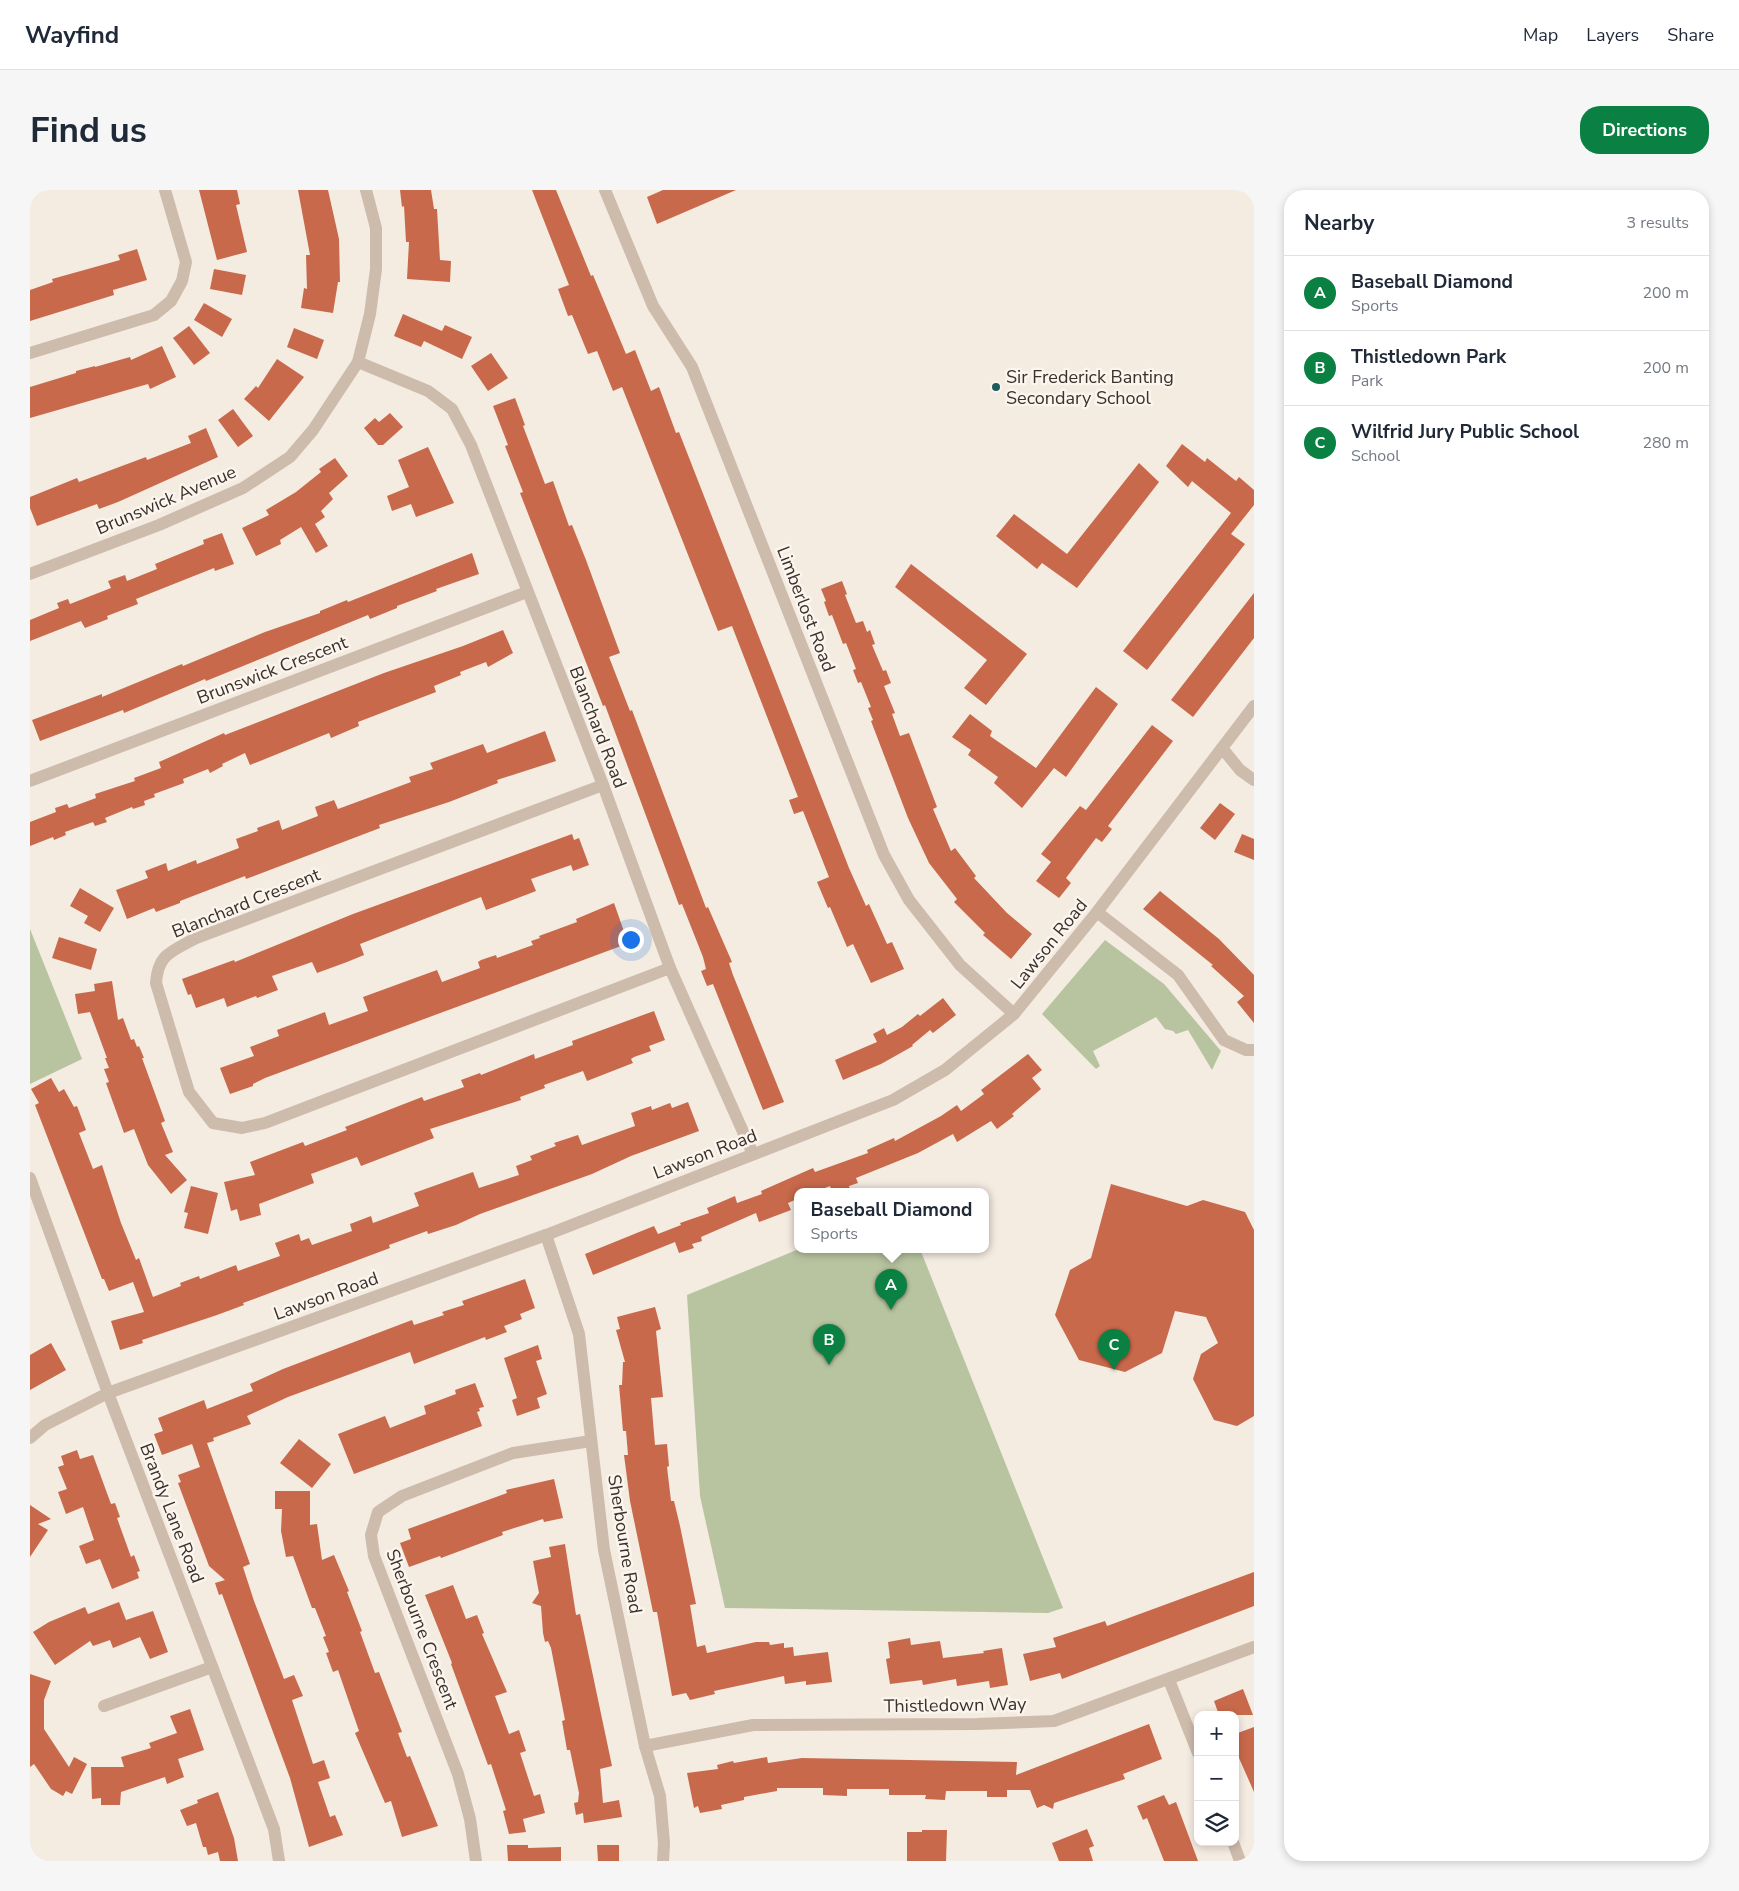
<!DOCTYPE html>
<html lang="en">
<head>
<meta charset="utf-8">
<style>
	body { margin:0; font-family:"Nunito Sans",sans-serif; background:#f6f6f7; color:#1f2937 }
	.controls { position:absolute; right:15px; bottom:15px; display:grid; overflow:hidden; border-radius:10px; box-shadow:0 2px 8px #0003 }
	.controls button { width:45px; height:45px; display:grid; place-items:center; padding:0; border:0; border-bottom:1px solid #e0e1e3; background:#fff; color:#1f2937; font:25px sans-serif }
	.you { position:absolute; left:600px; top:749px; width:18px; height:18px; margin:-12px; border:4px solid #fff; border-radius:50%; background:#1a73e8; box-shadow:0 0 0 8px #1a73e833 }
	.badge { display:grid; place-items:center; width:32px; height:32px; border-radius:50%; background:#0b8043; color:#fff; font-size:16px; font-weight:700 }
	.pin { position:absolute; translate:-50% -41px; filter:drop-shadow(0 1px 2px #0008) }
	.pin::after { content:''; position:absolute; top:26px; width:18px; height:15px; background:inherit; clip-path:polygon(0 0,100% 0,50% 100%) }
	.popup { position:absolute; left:764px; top:998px; width:195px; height:65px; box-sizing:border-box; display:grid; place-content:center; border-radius:10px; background:#fff; filter:drop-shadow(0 1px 4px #0005); font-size:16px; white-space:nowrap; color:#747a83 }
	.popup b { font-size:19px; color:#1f2937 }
	.popup::after { content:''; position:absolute; left:50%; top:100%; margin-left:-10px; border:10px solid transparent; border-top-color:#fff }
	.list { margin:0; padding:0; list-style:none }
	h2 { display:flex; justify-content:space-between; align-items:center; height:65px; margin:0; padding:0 20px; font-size:21px }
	h2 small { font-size:16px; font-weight:400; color:#747a83 }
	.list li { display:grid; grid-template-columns:32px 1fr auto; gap:15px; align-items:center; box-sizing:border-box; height:75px; padding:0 20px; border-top:1px solid #e0e1e3 }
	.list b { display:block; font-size:19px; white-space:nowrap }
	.list p { margin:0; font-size:16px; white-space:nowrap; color:#747a83 }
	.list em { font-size:16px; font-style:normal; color:#747a83 }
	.icon { flex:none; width:28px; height:28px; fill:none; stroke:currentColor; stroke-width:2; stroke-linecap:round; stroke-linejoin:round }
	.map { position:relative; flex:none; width:1224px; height:1671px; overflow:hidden; border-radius:20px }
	header { display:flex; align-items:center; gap:30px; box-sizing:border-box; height:70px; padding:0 25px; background:#fff; border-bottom:1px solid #e0e1e3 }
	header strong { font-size:24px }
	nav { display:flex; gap:28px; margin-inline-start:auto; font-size:18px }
	.intro { display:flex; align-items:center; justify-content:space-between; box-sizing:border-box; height:120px; padding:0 30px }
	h1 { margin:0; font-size:35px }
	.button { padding:12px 22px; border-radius:20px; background:#0b8043; color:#fff; font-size:18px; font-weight:700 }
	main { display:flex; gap:30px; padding:0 30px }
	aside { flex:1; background:#fff; border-radius:20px; box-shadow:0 2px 8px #0003 }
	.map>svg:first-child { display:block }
	.green { fill:#b8c4a0 }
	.building { fill:#c8694b }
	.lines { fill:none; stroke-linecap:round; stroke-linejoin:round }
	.minor { stroke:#cdbbac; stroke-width:12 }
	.poi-dot { fill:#1f5a5e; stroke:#fbf5ee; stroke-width:2 }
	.labels { text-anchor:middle; stroke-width:5; stroke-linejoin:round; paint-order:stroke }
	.poi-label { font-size:18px; fill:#3b302b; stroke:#fbf5ee; text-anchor:start }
	.street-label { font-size:18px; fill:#3b302b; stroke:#fbf5ee }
</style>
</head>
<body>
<header>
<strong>Wayfind</strong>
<nav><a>Map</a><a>Layers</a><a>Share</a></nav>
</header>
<div class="intro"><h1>Find us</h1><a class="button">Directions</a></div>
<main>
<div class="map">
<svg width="1224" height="1671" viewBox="0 0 1224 1671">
	<rect width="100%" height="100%" fill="#f4ebe1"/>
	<g class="green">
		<polygon points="0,739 52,869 0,894"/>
		<polygon points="1075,750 1134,794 1191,861 1182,880 1158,840 1146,844 1143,841 1135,839 1126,827 1063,861 1070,876 1066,879 1012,824"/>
		<polygon points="769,1059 890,1059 1033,1418 1018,1423 695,1418 670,1306 657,1105"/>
	</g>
	<g class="building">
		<polygon points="169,0 207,0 210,14 206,15 217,62 187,70"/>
		<polygon points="268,0 298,0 309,49 310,92 308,92 303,123 271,118 274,98 277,99 276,65 280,65"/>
		<polygon points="370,0 401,0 404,19 407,19 410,70 421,71 420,92 377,89 379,52 376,52 374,16 372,17"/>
		<polygon points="502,0 526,0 561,86 563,85 596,164 605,160 621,201 629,197 646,243 649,242 819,678 836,716 839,714 857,754 862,752 874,779 841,793 823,754 817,757 800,717 798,718 787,692 799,687 773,621 764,624 759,610 768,607 702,436 688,441 592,197 583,201 567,161 558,164 542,125 538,126 528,99 539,95"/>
		<polygon points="633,0 706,0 627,34 617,7"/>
		<polygon points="107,59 117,90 83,100 84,105 0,131 0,100 23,92 22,89 90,70 88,65"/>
		<polygon points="184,79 216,85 212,105 180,99"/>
		<polygon points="174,113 202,129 192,147 164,130"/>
		<polygon points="373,124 412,141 415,135 442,147 432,169 394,151 391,157 364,146"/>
		<polygon points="159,136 180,163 164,175 143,148"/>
		<polygon points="264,138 294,150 287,169 257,157"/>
		<polygon points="132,156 146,187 120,199 118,194 0,228 0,197 46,183 46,181 65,176 65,177 100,167 101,170"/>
		<polygon points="461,163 478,188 458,201 441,176"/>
		<polygon points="247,169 274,187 239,231 214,209 226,196 228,198"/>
		<polygon points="485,208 495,235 493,236 515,294 523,291 539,336 542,335 556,370 590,463 579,467 600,521 602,520 676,718 678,717 702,772 699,773 703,785 754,912 733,920 683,794 677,796 671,781 676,779 673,767 652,714 649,715 575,515 573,516 490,303 493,302 475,256 478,255 463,216"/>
		<polygon points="203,219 223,246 208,257 188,230"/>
		<polygon points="360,223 373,237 353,255 348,255 334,238 345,228 349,232"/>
		<polygon points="176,238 188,267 88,312 69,319 67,314 7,336 0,318 0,307 47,288 49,292 116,267 117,270 161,253 158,246"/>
		<polygon points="1152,254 1175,272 1177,268 1206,291 1209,287 1224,300 1224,315 1201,344 1215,354 1117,480 1093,461 1201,323 1162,291 1158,297 1136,276"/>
		<polygon points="398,257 424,313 386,327 381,314 362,321 357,306 379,297 368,270"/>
		<polygon points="305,268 318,286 299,303 303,309 291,321 295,327 285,334 298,356 286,363 271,337 250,350 251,354 226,366 212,338 239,325 236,320 266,302 291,282 289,279"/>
		<polygon points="1109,273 1129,292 1047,398 1012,373 1007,379 966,346 984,324 1037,364"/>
		<polygon points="192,343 204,374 185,381 184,378 106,409 108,414 77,426 78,429 55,438 51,431 0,451 0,430 29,418 27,413 38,409 40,414 81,398 78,391 95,385 97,391 127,379 125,374 174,354 173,350"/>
		<polygon points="442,363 449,384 406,399 407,401 367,416 367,418 340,429 338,425 176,491 175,489 94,523 93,520 10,551 2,530 72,504 72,507 152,474 153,476 235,442 290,423 290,421 317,410 318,412"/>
		<polygon points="881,374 997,464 956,515 934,498 957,470 865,397"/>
		<polygon points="812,391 817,404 815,405 826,433 833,431 837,442 840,440 845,454 842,455 853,481 856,480 861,493 854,496 865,523 862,524 870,546 879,543 907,617 903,619 921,661 925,658 946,686 944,688 977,723 1002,744 981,769 953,745 955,743 924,712 927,709 899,673 878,628 841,531 843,530 838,518 841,517 831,492 828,493 823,480 826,479 816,453 813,454 802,425 799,426 794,412 796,411 791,399"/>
		<polygon points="1224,403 1224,448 1163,527 1141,510"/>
		<polygon points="473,440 483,463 458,477 456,472 430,482 431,485 404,496 406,502 328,532 329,536 301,548 299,543 220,575 215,563 192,574 193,576 180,583 178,579 153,589 154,593 124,604 125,607 114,611 115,615 103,619 102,617 75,628 77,632 65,636 63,632 35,642 36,645 24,650 23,647 0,656 0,632 26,622 25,618 37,614 39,618 66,608 65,604 105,591 104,588 131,578 129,572 194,543 195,545 354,483 433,456"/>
		<polygon points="1066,497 1088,514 1036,587 1024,578 992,618 964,593 968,587 938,565 941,560 922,547 940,524 962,541 960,546 1006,578"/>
		<polygon points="1122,535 1143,551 1078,636 1082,639 1072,652 1066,648 1036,688 1041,693 1029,708 1006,691 1021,672 1011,664 1050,616 1056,620"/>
		<polygon points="515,541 526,571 467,590 468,593 419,612 349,635 350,638 216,689 215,686 150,711 150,713 126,722 124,718 97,729 86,700 118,688 115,681 136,673 138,681 166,670 167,674 209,658 206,649 228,641 227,638 249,630 252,640 288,626 285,617 304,610 308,619 381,592 379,587 403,579 400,573 453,554 457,563"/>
		<polygon points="1190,613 1205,624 1185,650 1170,638"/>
		<polygon points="542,644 544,650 549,648 559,675 543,681 541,675 501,689 506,701 456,720 451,707 330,754 334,765 317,772 287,783 282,772 242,786 248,800 227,808 226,806 197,817 194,808 166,818 161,804 158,805 152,789 204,770 205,772 323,724"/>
		<polygon points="1212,644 1224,649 1224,670 1204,662"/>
		<polygon points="50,698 84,718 70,742 54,733 58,726 40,716"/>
		<polygon points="1130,701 1189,749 1224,785 1224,833 1207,812 1214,806 1181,776 1183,775 1113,719"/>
		<polygon points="584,713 597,750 590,753 591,756 235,888 223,894 223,896 200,904 190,878 224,866 220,857 249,846 247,840 295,822 299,835 338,821 333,807 407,780 412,792 450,778 448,772 451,770 466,765 467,768 503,755 501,751 510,748 509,746 547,732 546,729"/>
		<polygon points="29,747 67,759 61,780 22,768"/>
		<polygon points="82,791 88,830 93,828 101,850 104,849 107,857 109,856 114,868 112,868 135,931 131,933 143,962 135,965 157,990 141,1004 118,975 104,939 94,943 76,893 79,892 74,879 79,878 75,868 77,868 60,822 48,824 45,804 65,801 64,794"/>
		<polygon points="913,808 926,825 903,843 900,840 882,855 883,856 851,874 813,890 805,870 847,852 843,844 854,838 857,845 872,837 888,824 890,826"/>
		<polygon points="624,821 635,850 619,856 621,861 604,867 601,869 603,873 557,891 553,881 514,895 515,898 490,907 491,910 400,939 404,948 331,976 327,967 281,984 284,993 229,1014 231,1025 210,1031 207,1019 201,1021 194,992 225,985 220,972 273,952 275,956 317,940 315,937 392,907 394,911 434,897 431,890 450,883 451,885 504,864 505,869 543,855 542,851"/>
		<polygon points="998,864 1012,880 1002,888 1011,899 982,924 984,926 967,939 961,931 927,952 923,944 888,963 826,988 828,993 819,996 820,1001 802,1001 800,996 787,1001 767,1001 767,1009 758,1013 761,1020 729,1032 726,1023 671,1047 672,1051 662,1054 664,1058 649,1063 645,1052 563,1085 555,1064 624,1036 628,1044 651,1035 650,1033 679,1023 677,1018 705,1006 707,1013 732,1004 731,1001 783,978 785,982 838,963 837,960 864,948 865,951 911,926 927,915 931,921 954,904 951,900"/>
		<polygon points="21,888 29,902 34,899 44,917 47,916 56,940 49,943 63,979 72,975 91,1033 106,1070 109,1068 123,1107 151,1096 150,1093 169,1086 170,1089 206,1075 208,1081 250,1066 245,1053 269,1044 271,1051 279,1048 282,1055 322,1041 320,1034 341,1026 343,1033 389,1016 384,1003 443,982 449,998 489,985 486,976 502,970 500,966 526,956 524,953 548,945 552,955 605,936 601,923 621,916 622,920 640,913 642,918 658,912 669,941 601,966 562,984 450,1024 426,1035 398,1044 397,1041 359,1055 360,1058 213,1113 214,1115 187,1125 112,1150 113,1153 90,1160 81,1131 114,1122 103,1092 79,1101 74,1089 72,1089 5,915 9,913 1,899"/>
		<polygon points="1081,994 1157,1016 1173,1010 1215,1022 1224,1040 1224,1226 1207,1236 1184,1230 1163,1189 1171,1164 1188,1153 1176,1127 1145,1121 1132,1163 1095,1182 1049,1170 1025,1125 1040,1080 1061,1068"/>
		<polygon points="161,996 188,1003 178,1044 154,1038 158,1023 154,1022"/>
		<polygon points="495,1089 505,1118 490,1124 492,1129 474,1136 477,1142 456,1150 455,1147 384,1174 380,1162 258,1207 217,1226 221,1234 183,1248 184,1251 177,1253 220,1374 213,1377 224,1411 254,1489 264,1485 273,1506 262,1510 283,1574 294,1570 300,1588 288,1592 300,1627 305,1625 313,1645 279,1657 260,1588 192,1404 189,1405 185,1393 195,1390 179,1376 148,1293 151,1292 148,1285 170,1277 162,1254 132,1265 124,1244 133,1241 128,1228 174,1210 177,1219 223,1201 220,1194 253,1179 382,1130 384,1135 414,1125 412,1122 434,1115 432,1111"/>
		<polygon points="625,1117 631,1139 626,1141 633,1207 621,1208 625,1255 637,1254 639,1276 637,1277 641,1311 644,1311 650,1336 666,1414 660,1415 667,1457 675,1455 677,1463 726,1452 739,1452 740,1455 754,1453 754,1458 763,1457 764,1466 798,1462 802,1492 776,1495 776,1491 755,1494 754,1486 684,1501 685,1504 660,1510 656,1503 642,1506 627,1422 623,1422 600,1311 594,1265 598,1265 596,1241 593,1241 589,1195 592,1195 593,1172 595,1172 586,1140 590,1139 587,1127"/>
		<polygon points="21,1153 36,1180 0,1200 0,1165"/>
		<polygon points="508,1155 512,1169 506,1171 517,1204 507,1208 510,1218 487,1226 482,1210 487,1208 474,1168"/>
		<polygon points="445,1193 454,1217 449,1218 450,1221 447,1222 452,1236 324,1284 308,1244 355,1226 360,1238 396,1224 394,1216 426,1204 425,1200"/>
		<polygon points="269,1249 301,1274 282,1298 250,1273"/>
		<polygon points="47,1260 50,1269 63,1265 81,1314 85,1313 90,1327 87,1328 101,1367 104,1365 110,1381 107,1382 109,1388 82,1399 70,1369 56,1374 49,1356 64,1350 53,1317 36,1324 28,1302 37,1299 28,1277 34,1275 31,1266"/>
		<polygon points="524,1289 533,1328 514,1332 513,1329 472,1342 473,1345 411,1368 410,1366 379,1377 370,1353 381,1349 378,1339 477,1303 476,1300"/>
		<polygon points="245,1301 280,1301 280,1335 287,1334 292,1370 304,1365 319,1401 317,1402 332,1441 330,1442 345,1483 349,1482 372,1542 368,1543 377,1567 380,1566 408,1636 372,1647 361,1611 355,1613 325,1543 329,1541 308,1480 303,1482 296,1463 299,1462 293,1447 296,1446 285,1418 282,1418 263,1366 256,1367 251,1341 252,1319 245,1319"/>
		<polygon points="0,1315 21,1329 8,1334 18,1340 0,1367"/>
		<polygon points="535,1354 546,1425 550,1424 582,1576 570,1579 573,1613 589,1610 592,1627 554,1633 553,1623 546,1625 544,1613 548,1612 549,1603 540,1560 537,1560 532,1531 535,1530 521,1458 518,1451 515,1452 513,1443 511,1416 502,1413 509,1403 503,1371 521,1367 519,1357"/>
		<polygon points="1224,1382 1224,1416 1032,1489 1030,1483 1000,1491 993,1464 1026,1457 1023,1448 1075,1431 1077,1436"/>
		<polygon points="423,1395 436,1429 447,1425 454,1443 452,1444 477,1502 465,1506 479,1544 489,1540 496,1561 490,1563 504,1606 510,1604 515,1623 493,1629 496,1642 479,1644 473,1621 476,1620 461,1574 458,1575 421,1474 422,1473 395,1405"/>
		<polygon points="89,1412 96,1430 123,1421 138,1462 120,1469 110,1447 83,1458 80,1450 63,1456 60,1451 25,1475 3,1442 19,1432 55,1417 58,1424"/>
		<polygon points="880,1448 881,1455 910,1451 913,1468 954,1463 953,1461 972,1458 978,1495 960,1498 959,1491 927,1496 926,1489 893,1495 892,1490 860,1494 856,1469 860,1468 858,1452"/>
		<polygon points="0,1484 21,1491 14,1510 14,1539 39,1577 44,1567 57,1574 42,1604 36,1601 33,1606 21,1599 4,1574 0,1577"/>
		<polygon points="1213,1499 1223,1525 1189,1525 1184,1511"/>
		<polygon points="160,1519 174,1560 148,1569 154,1587 137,1594 135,1587 91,1602 90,1615 71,1615 71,1608 62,1609 61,1577 94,1577 91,1567 121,1558 119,1553 147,1543 140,1526"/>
		<polygon points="1119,1534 1132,1569 1093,1584 1095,1589 1024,1613 1023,1619 1014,1615 1007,1618 1000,1600 977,1600 977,1607 957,1607 957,1601 916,1601 915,1610 895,1609 896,1605 859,1605 859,1599 817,1599 817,1606 793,1605 793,1598 747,1598 747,1601 714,1607 714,1610 691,1615 692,1619 670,1623 668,1616 664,1618 657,1583 688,1579 687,1575 703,1571 704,1573 737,1567 738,1573 772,1568 987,1572 986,1585"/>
		<polygon points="1224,1537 1224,1602 1209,1568 1205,1570 1205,1544"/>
		<polygon points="188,1602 204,1648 208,1671 190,1671 188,1662 178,1665 176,1657 173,1657 166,1633 157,1636 150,1620 168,1613 167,1610"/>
		<polygon points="1134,1605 1139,1615 1146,1612 1168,1671 1134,1671 1117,1628 1113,1630 1107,1616"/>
		<polygon points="1057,1639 1064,1656 1059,1658 1063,1671 1029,1671 1022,1653"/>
		<polygon points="892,1640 917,1640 916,1671 877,1671 877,1642 892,1642"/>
		<polygon points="477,1655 498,1655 498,1658 531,1657 531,1671 478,1671"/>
		<polygon points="567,1655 589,1655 589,1671 568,1671"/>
	</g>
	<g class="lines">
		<g class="minor">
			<polyline points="575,0 623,116 662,177 854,665 879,710 930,775 984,824"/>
			<polyline points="0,163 124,125 141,111 152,91 156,72 135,0"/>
			<polyline points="328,172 398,201 422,219 441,255 573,595 640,778 723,964"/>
			<polyline points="0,384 129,335 213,298 260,267 283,240 328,172 340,124 346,79 346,38 336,0"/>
			<polyline points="1192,558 1210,580 1224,590"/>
			<polyline points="0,591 497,402"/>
			<path d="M573,595L164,749C141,762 128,764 126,793L159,902L183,933L212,938L235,933L640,778"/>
			<polyline points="1067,722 1148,785 1194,850 1216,860 1224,860"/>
			<polyline points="0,988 78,1203 244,1639 249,1671"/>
			<polyline points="516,1045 549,1144 574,1360 615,1556 630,1606 634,1653 633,1671"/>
			<polyline points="0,1248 15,1235 78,1203 516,1045 863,910 915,880 984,824 1067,722 1224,516"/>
			<polyline points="1139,1490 1168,1563"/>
			<polyline points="74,1516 182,1477"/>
			<polyline points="615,1556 723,1535 947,1534 1024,1531 1224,1457"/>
			<polyline points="1203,1652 1210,1671"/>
			<polyline points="446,1671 440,1629 428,1584 344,1366 341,1345 348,1322 372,1306 483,1263 561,1251"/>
		</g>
	</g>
	<circle class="poi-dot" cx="966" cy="197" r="5"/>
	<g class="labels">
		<g class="poi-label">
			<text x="976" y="193">Sir Frederick Banting<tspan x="976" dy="21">Secondary School</tspan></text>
		</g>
		<g class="street-label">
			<text transform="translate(136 310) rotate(-23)" y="6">Brunswick Avenue</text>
			<text transform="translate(776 419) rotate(69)" y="6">Limberlost Road</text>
			<text transform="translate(242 480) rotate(-21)" y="6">Brunswick Crescent</text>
			<text transform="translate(568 537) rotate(69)" y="6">Blanchard Road</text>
			<text transform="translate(216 713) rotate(-22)" y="6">Blanchard Crescent</text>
			<text transform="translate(1019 754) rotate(-51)" y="6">Lawson Road</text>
			<text transform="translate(675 964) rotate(-21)" y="6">Lawson Road</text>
			<text transform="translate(296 1106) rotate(-20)" y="6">Lawson Road</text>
			<text transform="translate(142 1323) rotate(69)" y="6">Brandy Lane Road</text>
			<text transform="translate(595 1354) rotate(81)" y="6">Sherbourne Road</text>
			<text transform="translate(392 1439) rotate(69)" y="6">Sherbourne Crescent</text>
			<text transform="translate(925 1515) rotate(-1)" y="6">Thistledown Way</text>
		</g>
	</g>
</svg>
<div class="controls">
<button>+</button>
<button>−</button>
<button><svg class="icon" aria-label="layers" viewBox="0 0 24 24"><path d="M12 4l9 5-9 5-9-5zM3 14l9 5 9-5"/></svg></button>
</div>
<div class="you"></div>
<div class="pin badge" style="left:861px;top:1120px">A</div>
<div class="popup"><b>Baseball Diamond</b>Sports</div>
<div class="pin badge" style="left:799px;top:1175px">B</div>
<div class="pin badge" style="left:1084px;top:1180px">C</div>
</div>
<aside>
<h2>Nearby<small>3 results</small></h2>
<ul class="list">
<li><span class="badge">A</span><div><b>Baseball Diamond</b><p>Sports</p></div><em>200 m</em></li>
<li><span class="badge">B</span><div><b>Thistledown Park</b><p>Park</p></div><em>200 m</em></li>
<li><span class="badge">C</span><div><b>Wilfrid Jury Public School</b><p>School</p></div><em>280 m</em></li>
</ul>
</aside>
</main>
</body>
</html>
